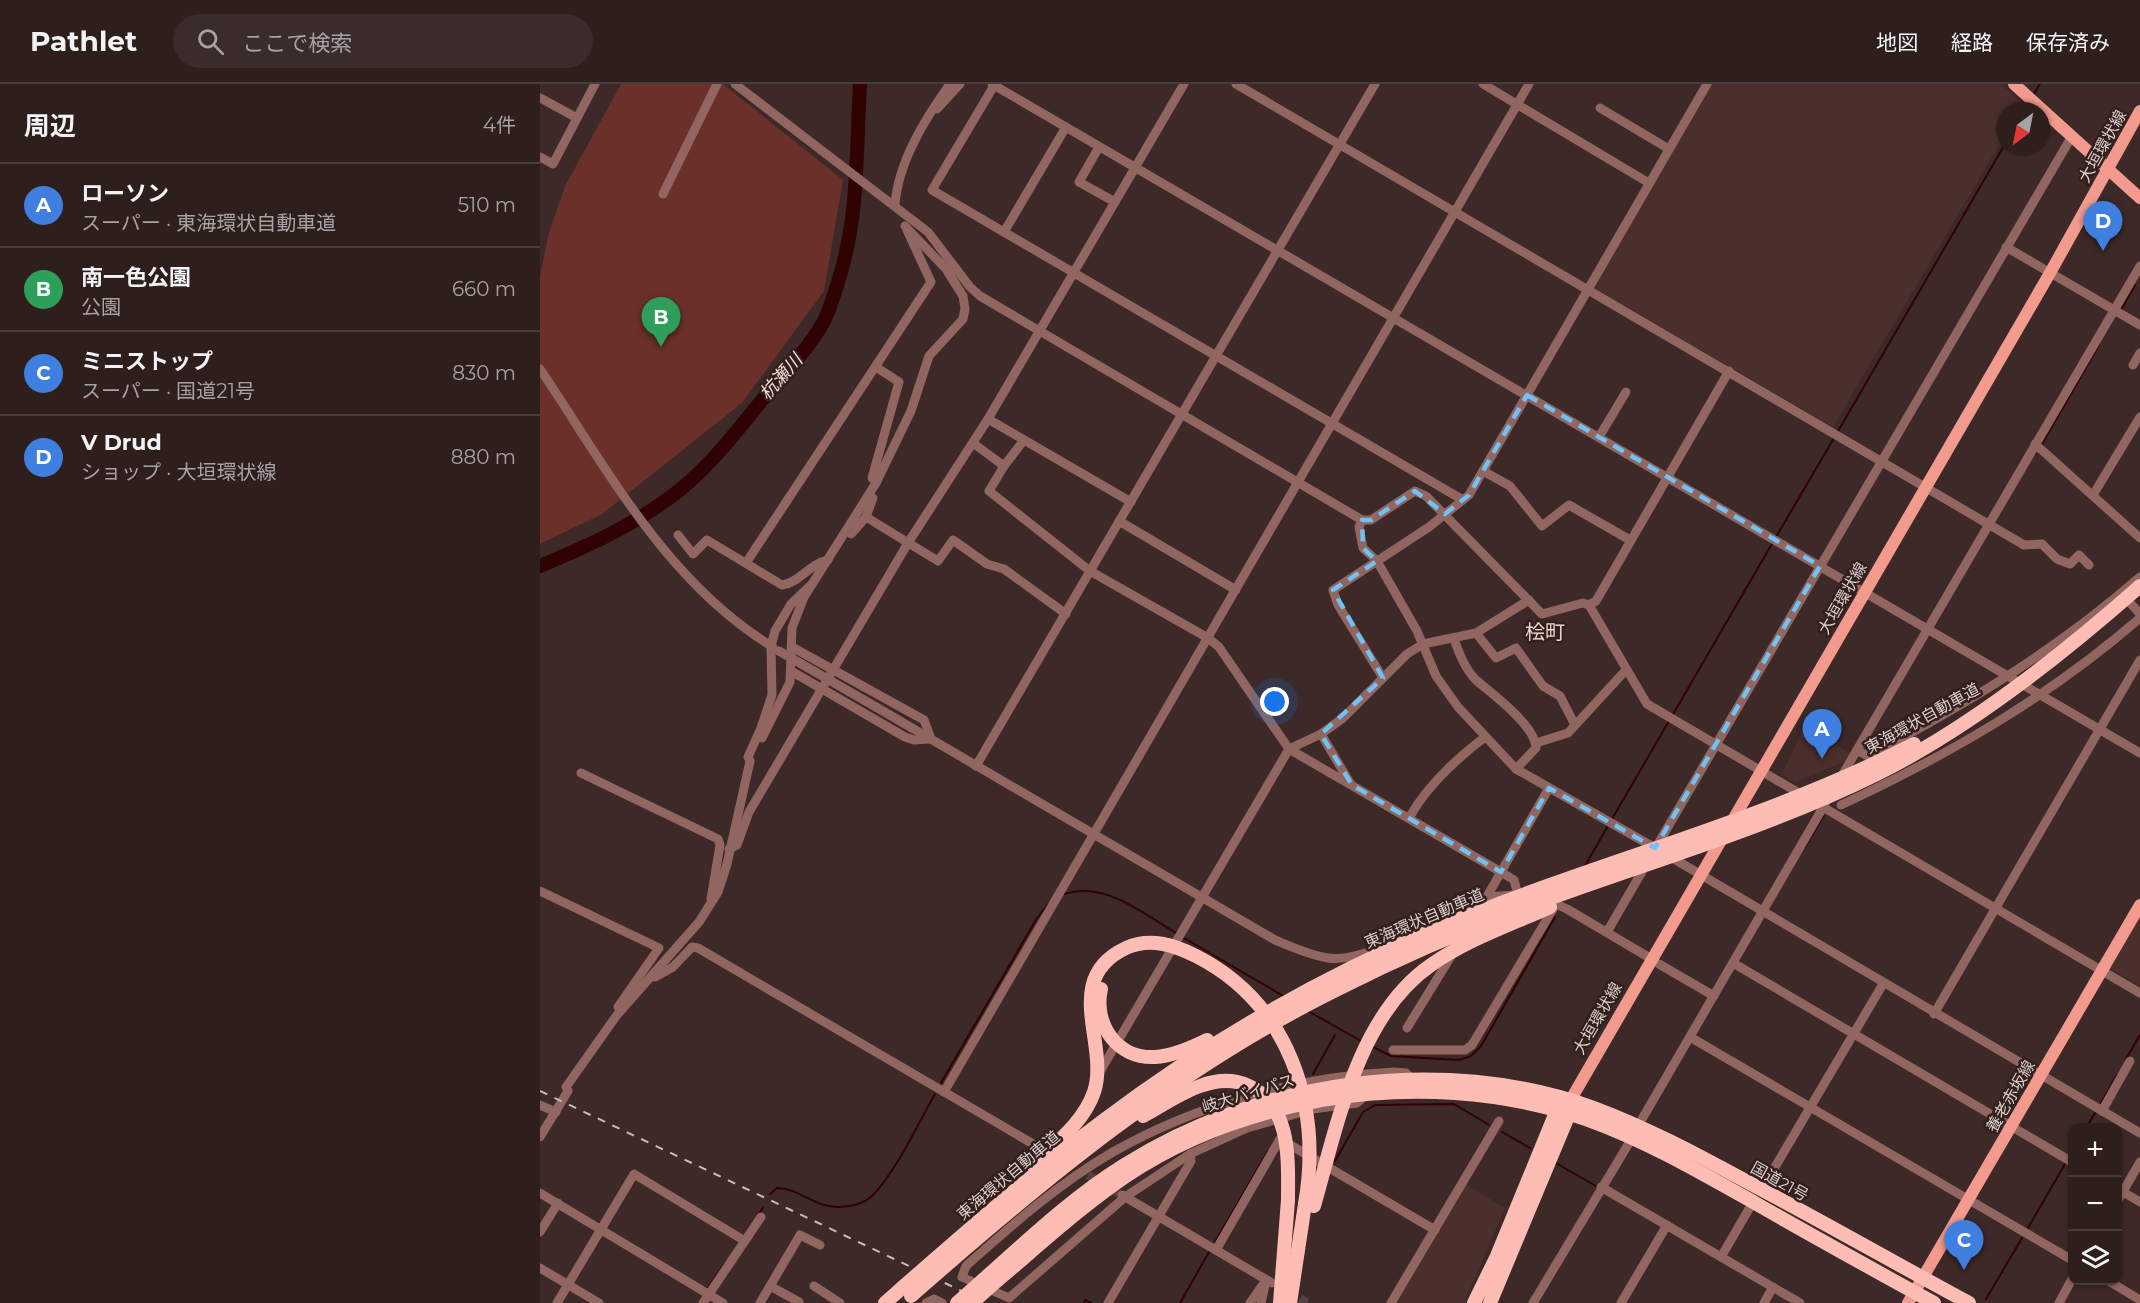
<!DOCTYPE html>
<html lang="ja">
<head>
<meta charset="utf-8">
<style>
	body { margin:0; font-family:Montserrat,"Noto Sans JP",sans-serif; background:#3a2c2a; color:#f1f3f6 }
	.controls { position:absolute; right:18px; bottom:18px; display:grid; overflow:hidden; border-radius:12px; box-shadow:0 2px 4px #0004 }
	.controls button { width:54px; height:54px; display:grid; place-items:center; padding:0; border:0; border-bottom:2px solid #493d3b; background:#2e1f1d; color:#f1f3f6; font:30px sans-serif }
	.compass { position:absolute; left:1456px; top:18px; width:54px; height:54px; border-radius:50%; background:#2e1f1d; box-shadow:0 2px 4px #0004; rotate:212deg }
	.you { position:absolute; left:735px; top:618px; width:21px; height:21px; margin:-15px; border:4px solid #fff; border-radius:50%; background:#1a73e8; box-shadow:0 0 0 9px #1a73e833 }
	.badge { display:grid; place-items:center; width:39px; height:39px; border-radius:50%; background:#8bbbb9; color:#fff; font-size:20px; font-weight:700 }
	.pin { position:absolute; translate:-50% -50px; filter:drop-shadow(0 2px 3px #0008) }
	.pin::after { content:''; position:absolute; top:32px; width:21px; height:18px; background:inherit; clip-path:polygon(0 0,100% 0,50% 100%) }
	.list { margin:0; padding:0; list-style:none }
	h2 { display:flex; justify-content:space-between; align-items:center; height:78px; margin:0; padding:0 24px; font-size:26px }
	h2 small { font-size:20px; font-weight:400; color:#a7a2a4 }
	.list li { display:grid; grid-template-columns:39px 1fr auto; gap:18px; align-items:center; box-sizing:border-box; height:84px; padding:0 24px; border-top:2px solid #493d3b }
	.list b { display:block; font-size:22px; white-space:nowrap }
	.list p { margin:0; font-size:20px; white-space:nowrap; color:#a7a2a4 }
	.list em { font-size:20px; font-style:normal; color:#a7a2a4 }
	.icon { flex:none; width:33px; height:33px; fill:none; stroke:currentColor; stroke-width:2; stroke-linecap:round; stroke-linejoin:round }
	.map { position:relative; flex:none; width:1600px; height:1219px; overflow:hidden }
	header { display:flex; align-items:center; gap:36px; box-sizing:border-box; height:84px; padding:0 30px; background:#2e1f1d; border-bottom:2px solid #493d3b }
	header strong { font-size:28px }
	nav { display:flex; gap:33px; margin-inline-start:auto; font-size:21px }
	.search { width:420px; height:54px; background:#3a2c2a; display:flex; align-items:center; gap:15px; box-sizing:border-box; padding:0 21px; border-radius:33px; color:#a7a2a4; font-size:22px }
	main { display:flex }
	aside { flex:1; background:#2e1f1d }
	.map>svg:first-child { display:block }
	.built { fill:#4a2f2c }
	.green { fill:#6b302a }
	.lines { fill:none; stroke-linecap:round; stroke-linejoin:round }
	.stream { stroke:#300202; stroke-width:2 }
	.river { stroke:#300202; stroke-width:14 }
	.minor-tunnel { stroke:#554240; stroke-width:9; stroke-dasharray:9 4.5; stroke-linecap:butt }
	.minor { stroke:#916560; stroke-width:9 }
	.major { stroke:#f29a8e; stroke-width:12 }
	.highway { stroke:#fdbdb4; stroke-width:14 }
	.rail { stroke:#cabcba; stroke-width:2; stroke-dasharray:8 8; stroke-linecap:butt }
	.minor-bridge { stroke:#916560; stroke-width:9 }
	.highway-bridge { stroke:#fdbdb4; stroke-width:14 }
	.marked { fill:none; stroke:#70c1f4; stroke-width:4.5; stroke-dasharray:12 8; stroke-linejoin:round }
	.labels { text-anchor:middle; stroke-width:5; stroke-linejoin:round; paint-order:stroke }
	.street-label { font-size:16px; fill:#dbcecc; stroke:#32201d }
	.water-label { font-size:18px; font-style:italic; fill:#f7dbd7; stroke:#32201d }
	.quarter-label { font-size:20px; fill:#ecd2ce; stroke:#32201d }
</style>
</head>
<body>
<header>
<strong>Pathlet</strong>
<div class="search"><svg class="icon" aria-label="search" viewBox="0 0 24 24"><circle cx="10" cy="10" r="6"/><path d="M15 15l6 6"/></svg>ここで検索</div>
<nav><a>地図</a><a>経路</a><a>保存済み</a></nav>
</header>
<main>
<aside>
<h2>周辺<small>4件</small></h2>
<ul class="list">
<li><span class="badge" style="background:#3f7fe0">A</span><div><b>ローソン</b><p>スーパー · 東海環状自動車道</p></div><em>510 m</em></li>
<li><span class="badge" style="background:#2e9e5b">B</span><div><b>南一色公園</b><p>公園</p></div><em>660 m</em></li>
<li><span class="badge" style="background:#3f7fe0">C</span><div><b>ミニストップ</b><p>スーパー · 国道21号</p></div><em>830 m</em></li>
<li><span class="badge" style="background:#3f7fe0">D</span><div><b>V Drud</b><p>ショップ · 大垣環状線</p></div><em>880 m</em></li>
</ul>
</aside>
<div class="map">
<svg width="1600" height="1219" viewBox="0 0 1600 1219">
	<rect width="100%" height="100%" fill="#3d2927"/>
	<g class="built">
		<polygon points="1172,0 1461,0 1483,20 1479,27 1465,27 1465,51 1293,343 1056,205 1055,201"/>
		<polygon points="1265,641 1311,670 1308,676 1255,698 1242,690"/>
		<polygon points="1600,831 1600,902 1569,884"/>
		<polygon points="925,1100 965,1124 924,1219 855,1219"/>
	</g>
	<polygon class="green" points="81,0 183,0 303,96 284,207 202,319 62,430 0,460 0,193 8,152 25,102"/>
	<g class="lines">
		<g class="stream">
			<polyline points="1493,12 1500,0"/>
			<polyline points="1484,27 1489,19"/>
			<polyline points="1581,226 1595,201"/>
			<polyline points="1297,349 1465,60"/>
			<polyline points="1502,360 1559,261"/>
			<polyline points="1236,453 1294,354"/>
			<polyline points="1132,632 1233,458"/>
			<polyline points="1072,735 1129,637"/>
			<polyline points="1265,763 1284,731"/>
			<polyline points="1045,782 1069,740"/>
			<path d="M524,810C565,797 602,829 636,849"/>
			<polyline points="644,854 745,913"/>
			<polyline points="768,927 823,958"/>
			<polyline points="831,962 851,972 919,976 931,972 941,962 1015,833"/>
			<polyline points="1586,975 1600,951"/>
			<polyline points="773,990 795,951"/>
			<polyline points="401,999 497,834 509,819"/>
			<polyline points="1561,1019 1577,991"/>
			<polyline points="1546,1044 1555,1029"/>
			<polyline points="962,1048 990,1064"/>
			<polyline points="1531,1070 1532,1067"/>
			<polyline points="795,1077 823,1028 835,1021 914,1020 949,1041"/>
			<polyline points="1014,1078 1056,1102"/>
			<path d="M230,1110L237,1104C258,1104 275,1123 297,1123C309,1123 323,1120 332,1112C355,1089 378,1040 395,1010"/>
			<polyline points="219,1130 223,1124"/>
			<polyline points="1488,1144 1525,1080"/>
			<polyline points="675,1158 728,1067"/>
			<polyline points="166,1207 185,1179"/>
			<polyline points="1446,1215 1482,1154"/>
			<polyline points="544,1219 545,1216 551,1219"/>
			<polyline points="640,1219 669,1168"/>
		</g>
		<path class="river" d="M0,482C43,464 86,445 125,417C167,388 199,344 231,305C250,284 270,262 284,237C290,225 294,211 298,198C319,134 316,67 320,0"/>
		<g class="minor-tunnel">
			<polyline points="548,1091 580,1110"/>
			<polyline points="748,1208 767,1219"/>
		</g>
		<g class="minor">
			<polyline points="195,0 388,148 430,203 440,212 822,436 831,436 875,407 886,412 1002,530 1043,519 1049,521 1107,620 1600,909"/>
			<polyline points="452,0 1600,669"/>
			<polyline points="455,0 392,106 923,416"/>
			<polyline points="696,0 1484,461 1502,460 1517,475 1530,480 1539,471 1549,481"/>
			<polyline points="943,0 1109,99"/>
			<polyline points="0,14 37,34"/>
			<polyline points="1060,24 1129,65"/>
			<polyline points="397,25 420,0"/>
			<polyline points="559,63 539,98 575,118"/>
			<polyline points="0,73 13,80 55,0"/>
			<polyline points="123,110 177,0"/>
			<path d="M355,121C358,78 385,35 410,0"/>
			<polyline points="464,148 526,43"/>
			<polyline points="1466,163 1600,241"/>
			<polyline points="1593,281 1600,269"/>
			<path d="M0,285C68,386 127,499 233,563"/>
			<polyline points="448,335 591,418"/>
			<polyline points="1059,353 1086,308"/>
			<polyline points="433,359 464,382 484,356"/>
			<polyline points="1495,360 1600,454"/>
			<polyline points="464,382 449,407 550,487 668,554 679,563 749,665 961,788 974,796 978,811"/>
			<polyline points="943,387 970,402 1002,442 1029,421 1090,456"/>
			<polyline points="336,398 332,394 359,298 336,283"/>
			<polyline points="1553,411 1600,333"/>
			<polyline points="326,433 398,477 413,456 447,480 464,485 526,530"/>
			<polyline points="822,436 819,443 823,464 837,477 877,547 896,592 918,623 976,685 1117,765"/>
			<polyline points="579,437 696,506"/>
			<polyline points="311,450 326,433 333,414"/>
			<path d="M138,451L153,470L167,456L242,501C259,499 269,480 288,476"/>
			<polyline points="206,479 391,198 367,146"/>
			<polyline points="1584,512 1600,530"/>
			<polyline points="1049,521 1056,517 1189,287"/>
			<polyline points="936,549 956,574 976,564 1003,602 1020,612 1035,641"/>
			<path d="M914,555C919,569 925,585 936,596C952,610 996,642 996,664L976,685"/>
			<polyline points="252,563 384,636 390,652"/>
			<polyline points="251,587 365,653 374,656 389,655"/>
			<polyline points="843,594 798,521 793,506 889,443 929,411 1167,0"/>
			<path d="M336,623L735,856C752,863 769,871 788,874C827,880 894,835 932,818L947,813L974,811"/>
			<polyline points="781,650 810,699"/>
			<polyline points="222,654 250,598 252,544 264,513 336,399 371,327 389,272 423,235 425,225 423,212 406,185 365,142"/>
			<polyline points="996,659 1028,649 1086,586"/>
			<path d="M1317,666L1326,671L1345,663C1437,614 1521,562 1600,493"/>
			<polyline points="436,682 835,0"/>
			<polyline points="41,689 178,755 180,761 171,815"/>
			<polyline points="1300,695 1600,182"/>
			<path d="M1301,721C1410,670 1509,613 1600,534"/>
			<path d="M869,734C887,702 916,675 945,653"/>
			<polyline points="189,765 197,761 209,728 368,459 448,335 644,0"/>
			<polyline points="1115,765 1532,52"/>
			<polyline points="1129,772 1600,1049"/>
			<polyline points="0,807 119,864 78,923"/>
			<polyline points="1005,815 1027,825 1110,874"/>
			<polyline points="945,816 1009,704"/>
			<polyline points="1067,848 1107,779"/>
			<polyline points="1193,879 1532,1078"/>
			<polyline points="1119,880 1174,912"/>
			<polyline points="115,893 133,883 152,863 158,864 512,1071"/>
			<polyline points="1394,930 1600,576"/>
			<polyline points="867,944 913,869"/>
			<polyline points="1150,953 1532,1176"/>
			<polyline points="853,966 925,966 932,961 1016,820"/>
			<polyline points="558,991 749,665 781,650 803,634 867,570 883,560 936,549 989,516"/>
			<polyline points="404,1008 989,0"/>
			<path d="M828,1009L817,1019L773,1025L707,1044L650,1070L585,1113L469,1214L422,1193L426,1182C471,1142 519,1099 573,1068C658,1020 756,993 854,988L866,989L874,997"/>
			<polyline points="0,1021 16,1028"/>
			<polyline points="1562,1027 1590,977"/>
			<polyline points="1098,1042 1285,720"/>
			<polyline points="0,1053 28,1007 26,1003 77,931 159,838 178,808 187,780 210,677 208,673 221,644 232,611 231,562 235,547 251,520 272,500"/>
			<polyline points="1061,1103 1260,1219"/>
			<polyline points="1222,1105 1343,900"/>
			<polyline points="1578,1105 1600,1118"/>
			<polyline points="0,1109 183,1219"/>
			<polyline points="582,1111 732,1199"/>
			<polyline points="1578,1116 1600,1078"/>
			<polyline points="0,1148 18,1119"/>
			<polyline points="676,1166 740,1055 895,1146"/>
			<polyline points="1181,1173 1213,1118"/>
			<polyline points="0,1184 59,1219"/>
			<polyline points="1567,1196 1600,1216"/>
			<polyline points="230,1202 259,1218"/>
			<polyline points="274,1202 300,1219"/>
			<polyline points="17,1219 94,1090 205,1157"/>
			<polyline points="163,1219 221,1133"/>
			<polyline points="220,1219 260,1151 280,1161"/>
			<polyline points="386,1219 394,1215 402,1219"/>
			<polyline points="568,1219 651,1077 650,1070"/>
			<polyline points="710,1219 726,1196"/>
			<polyline points="721,1219 725,1201"/>
			<polyline points="851,1219 959,1037"/>
			<polyline points="993,1219 1092,1054"/>
			<polyline points="1081,1219 1127,1141"/>
			<polyline points="1224,1219 1233,1203"/>
			<polyline points="1519,1219 1532,1195"/>
		</g>
		<g class="major">
			<polyline points="1474,0 1600,114"/>
			<polyline points="1030,1017 1510,189 1600,27"/>
			<polyline points="1368,1219 1600,821"/>
		</g>
		<g class="highway">
			<path d="M443,1196C488,1156 532,1114 583,1082C719,996 902,969 1054,1024C1105,1043 1154,1069 1202,1095C1278,1135 1353,1178 1429,1219"/>
			<path d="M452,1201C496,1164 539,1124 586,1092C645,1052 712,1029 781,1016C869,1001 961,1006 1046,1035C1105,1056 1160,1088 1215,1119C1274,1153 1334,1186 1394,1219"/>
			<polyline points="345,1219 363,1203"/>
			<polyline points="740,1219 748,1116"/>
			<polyline points="750,1219 765,1120"/>
			<polyline points="934,1219 957,1172 1017,1026 1030,1017 1029,1030 950,1219"/>
		</g>
		<polyline class="rail" points="0,1007 447,1219"/>
		<polyline class="minor-bridge" points="239,567 336,623"/>
		<g class="highway-bridge">
			<path d="M561,905C553,940 577,975 615,973C633,972 651,964 667,956"/>
			<path d="M603,1032C622,1022 640,1009 660,1002C676,996 694,995 709,1002C752,1022 748,1077 748,1116"/>
			<path d="M493,1081C515,1060 544,1038 554,1008C570,960 520,895 586,864C610,853 634,861 656,872C750,920 782,1022 765,1120"/>
			<path d="M774,1122C797,1042 818,931 891,881C926,856 970,841 1010,823"/>
			<path d="M363,1203C428,1146 494,1088 564,1036C665,960 775,897 891,847C1050,779 1219,740 1374,660"/>
			<path d="M371,1212C503,1096 638,984 796,906C867,870 940,839 1014,813C1122,774 1234,741 1337,690C1430,644 1522,571 1600,502"/>
			<polyline points="417,1219 443,1196"/>
			<polyline points="432,1219 452,1201"/>
		</g>
	</g>
	<path class="marked" d="M987,311L1280,482L1115,764L1009,704L961,788L812,701L781,650L843,594L793,506L837,477L823,464L822,436H831L875,407L905,430L929,411Z"/>
	<g class="labels">
		<g class="street-label">
			<text transform="translate(1562 62) rotate(-61)" y="6">大垣環状線</text>
			<text transform="translate(1302 514) rotate(-60)" y="6">大垣環状線</text>
			<text transform="translate(1382 634) rotate(-29)" y="6">東海環状自動車道</text>
			<text transform="translate(884 834) rotate(-23)" y="6">東海環状自動車道</text>
			<text transform="translate(1057 934) rotate(-60)" y="6">大垣環状線</text>
			<text transform="translate(708 1009) rotate(-17)" y="6">岐大バイパス</text>
			<text transform="translate(1470 1012) rotate(-60)" y="6">養老赤坂線</text>
			<text transform="translate(468 1091) rotate(-40)" y="6">東海環状自動車道</text>
			<text transform="translate(1240 1097) rotate(29)" y="6">国道21号</text>
		</g>
		<g class="water-label">
			<text transform="translate(241 293) rotate(-49)" y="6">杭瀬川</text>
		</g>
		<g class="quarter-label">
			<text x="1005" y="555">桧町</text>
		</g>
	</g>
</svg>
<div class="controls">
<button>+</button>
<button>−</button>
<button><svg class="icon" aria-label="layers" viewBox="0 0 24 24"><path d="M12 4l9 5-9 5-9-5zM3 14l9 5 9-5"/></svg></button>
</div>
<svg class="compass" viewBox="-18 -18 36 36"><path d="M0-13l5 13h-10z" fill="#e53935"/><path d="M0 13l5-13h-10z" fill="#a7a2a4"/></svg>
<div class="you"></div>
<div class="pin badge" style="left:1282px;top:675px;background:#3f7fe0">A</div>
<div class="pin badge" style="left:121px;top:263px;background:#2e9e5b">B</div>
<div class="pin badge" style="left:1424px;top:1186px;background:#3f7fe0">C</div>
<div class="pin badge" style="left:1563px;top:167px;background:#3f7fe0">D</div>
</div>
</main>
</body>
</html>
